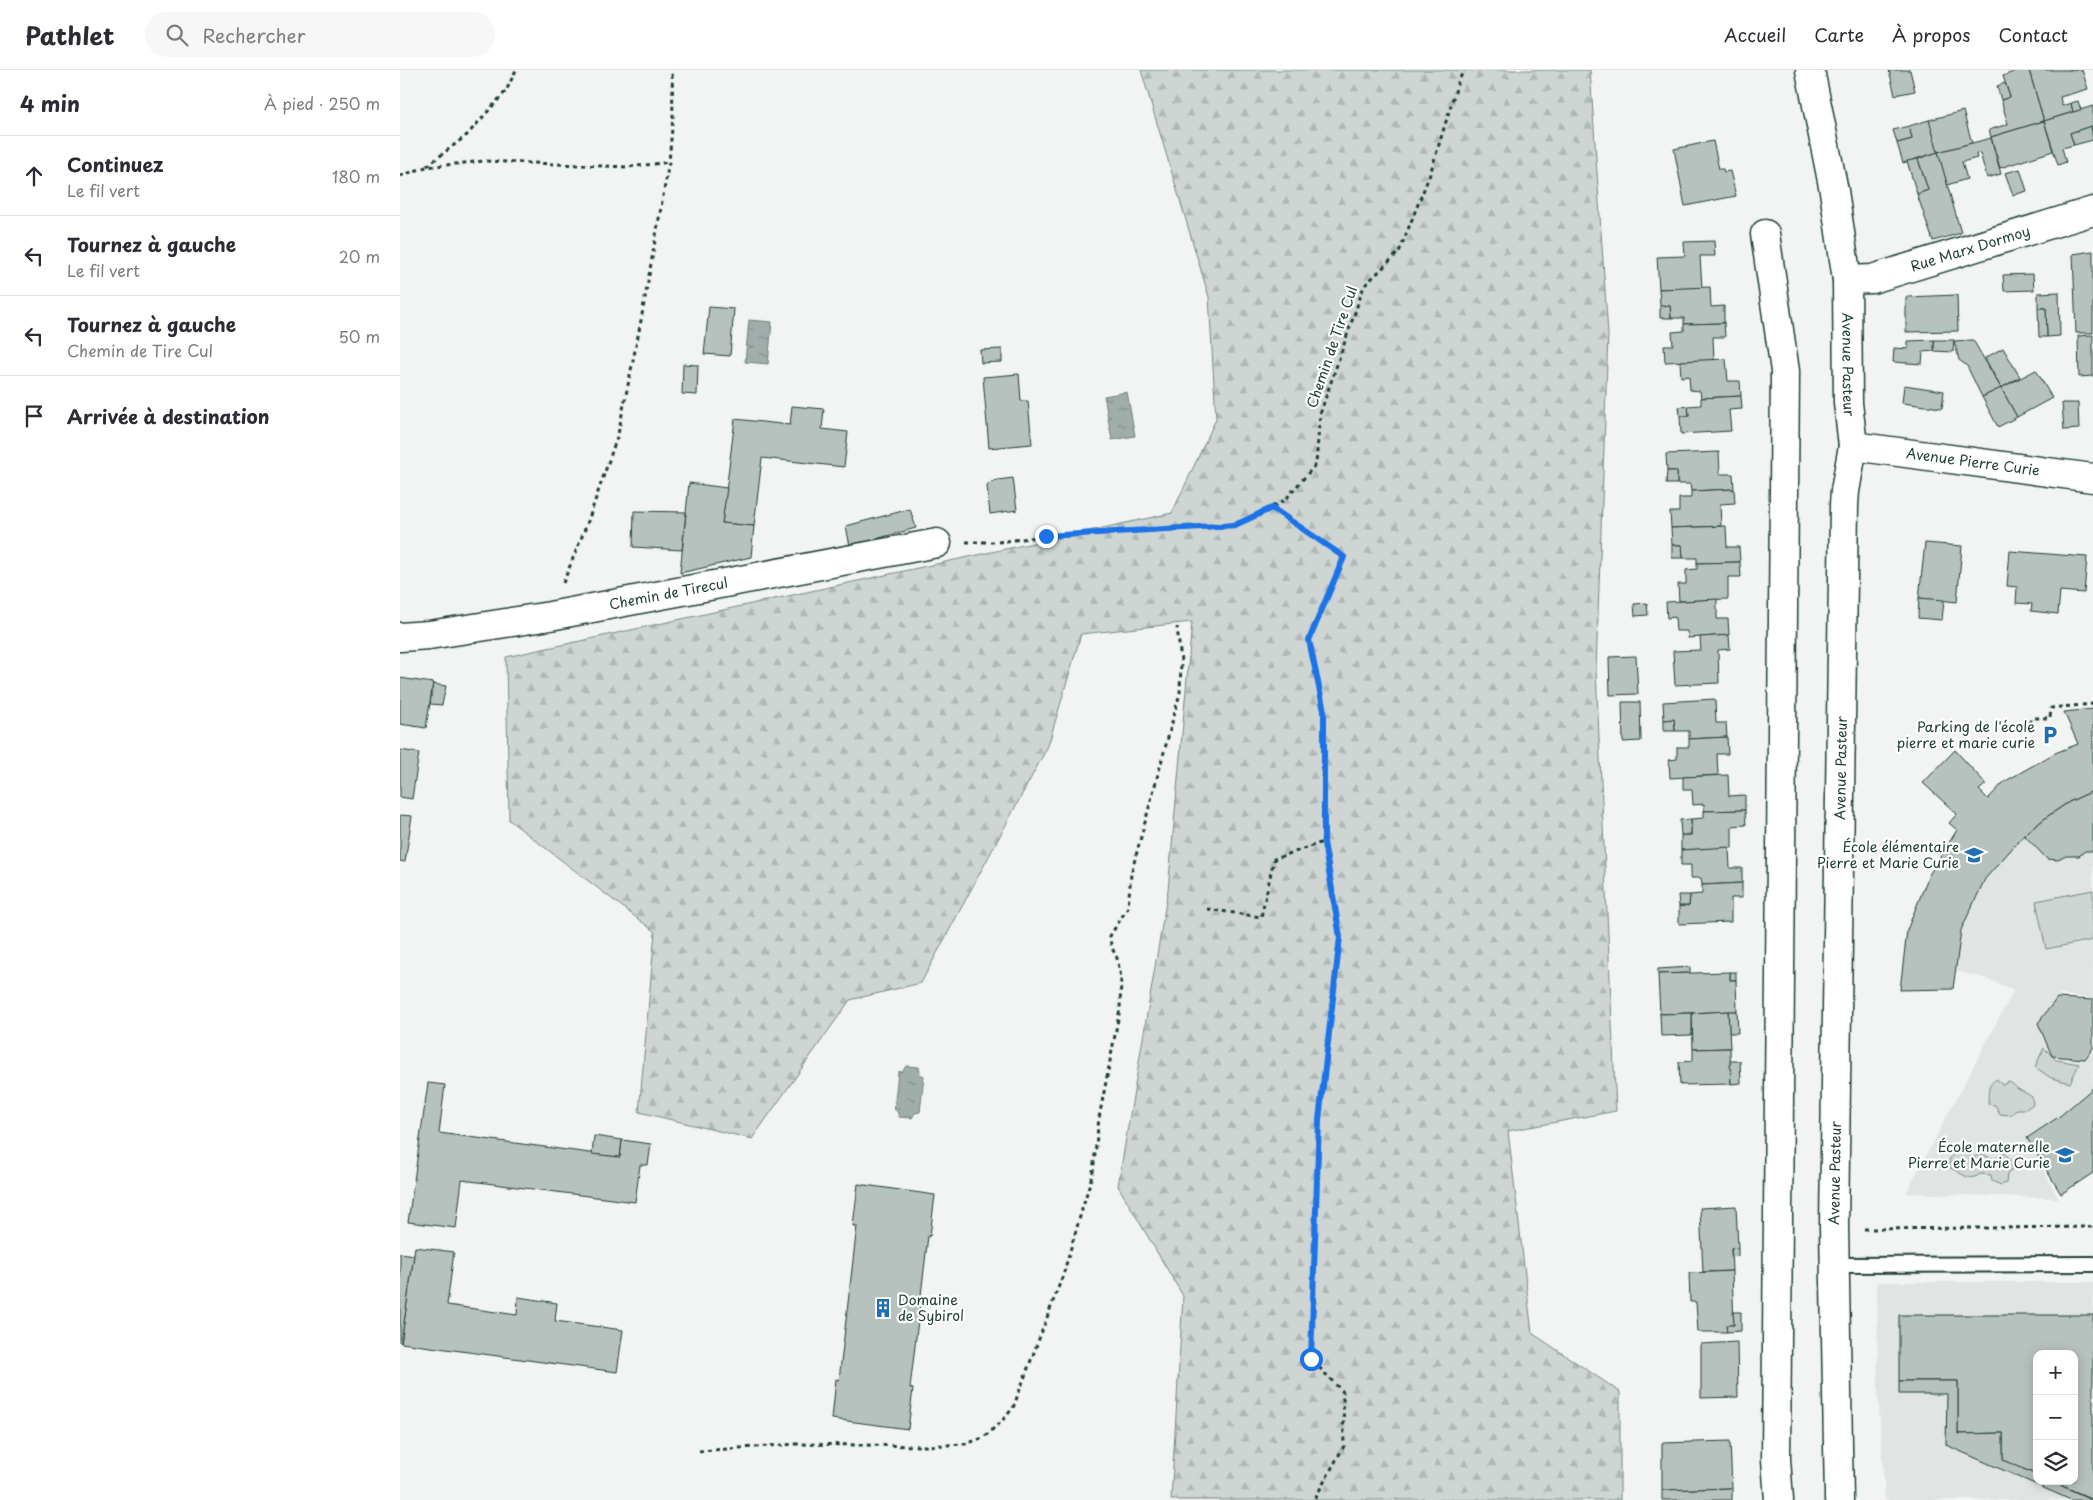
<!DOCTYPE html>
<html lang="fr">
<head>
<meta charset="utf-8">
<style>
	body { margin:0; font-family:"Playpen Sans",sans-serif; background:#f7f7f7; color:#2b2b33 }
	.controls { position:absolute; right:15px; bottom:15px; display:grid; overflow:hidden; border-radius:10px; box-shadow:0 2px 12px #0003 }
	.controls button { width:45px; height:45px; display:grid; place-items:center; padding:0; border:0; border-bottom:1px solid #e1e1e2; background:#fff; color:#2b2b33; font:25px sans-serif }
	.stop { position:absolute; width:15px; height:15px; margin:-11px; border:4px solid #1a73e8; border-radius:50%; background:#fff }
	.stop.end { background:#1a73e8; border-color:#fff; box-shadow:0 1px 5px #0008 }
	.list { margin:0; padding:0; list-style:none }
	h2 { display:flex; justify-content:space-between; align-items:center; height:65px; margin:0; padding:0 20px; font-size:21px }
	h2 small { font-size:16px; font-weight:400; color:#7c7c81 }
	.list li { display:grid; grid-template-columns:32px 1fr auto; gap:15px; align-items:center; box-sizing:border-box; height:80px; padding:0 20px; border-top:1px solid #e1e1e2 }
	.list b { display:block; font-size:19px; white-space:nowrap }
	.list p { margin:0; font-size:16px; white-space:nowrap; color:#7c7c81 }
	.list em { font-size:16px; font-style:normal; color:#7c7c81 }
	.icon { flex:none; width:28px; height:28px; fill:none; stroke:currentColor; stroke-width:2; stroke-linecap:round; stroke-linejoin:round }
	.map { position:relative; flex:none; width:1693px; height:1430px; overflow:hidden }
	header { display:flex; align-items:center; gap:30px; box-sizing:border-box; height:70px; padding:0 25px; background:#fff; border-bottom:1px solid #e1e1e2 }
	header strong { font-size:24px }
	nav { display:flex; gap:28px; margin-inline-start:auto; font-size:18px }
	.search { width:350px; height:45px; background:#f7f7f7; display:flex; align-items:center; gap:12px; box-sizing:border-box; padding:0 18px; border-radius:28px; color:#7c7c81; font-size:19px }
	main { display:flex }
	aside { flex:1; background:#fff }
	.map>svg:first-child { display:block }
	.built { fill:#e0e4e3; fill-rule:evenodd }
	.forest { fill:url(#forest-firs); stroke:#768984 }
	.park { fill:#ced5d3; stroke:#768984 }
	.water { fill:url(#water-ripples); stroke:#6d807b }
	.building { fill:#b7c1bd; stroke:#1f3d34 }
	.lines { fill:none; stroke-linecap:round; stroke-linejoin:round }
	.service-casing { stroke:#1f3d34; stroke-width:18 }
	.minor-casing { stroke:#1f3d34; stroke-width:31 }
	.tertiary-casing { stroke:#1f3d34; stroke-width:31 }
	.secondary-casing { stroke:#1f3d34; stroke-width:31 }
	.path { stroke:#1f3d34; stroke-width:3; stroke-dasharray:4 4; stroke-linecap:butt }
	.service { stroke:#fff; stroke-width:14 }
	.minor { stroke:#fff; stroke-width:28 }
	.tertiary { stroke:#fff; stroke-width:28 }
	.secondary { stroke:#fff; stroke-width:28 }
	.route { stroke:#1a73e8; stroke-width:6 }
	.labels { text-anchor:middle; stroke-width:4.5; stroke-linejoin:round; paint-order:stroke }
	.street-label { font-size:14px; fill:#1f3d34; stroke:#fff }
	.poi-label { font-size:14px; fill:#1f3d34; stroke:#fff; text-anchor:end }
</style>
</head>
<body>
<header>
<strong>Pathlet</strong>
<div class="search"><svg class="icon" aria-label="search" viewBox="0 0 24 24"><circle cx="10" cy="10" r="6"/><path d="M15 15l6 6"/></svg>Rechercher</div>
<nav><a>Accueil</a><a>Carte</a><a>À propos</a><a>Contact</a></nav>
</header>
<main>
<aside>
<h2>4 min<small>À pied · 250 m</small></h2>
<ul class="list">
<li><svg class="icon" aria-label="ahead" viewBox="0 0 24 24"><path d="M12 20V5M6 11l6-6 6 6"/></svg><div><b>Continuez</b><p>Le fil vert</p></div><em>180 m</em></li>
<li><svg class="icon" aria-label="left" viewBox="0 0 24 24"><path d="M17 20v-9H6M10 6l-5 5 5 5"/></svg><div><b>Tournez à gauche</b><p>Le fil vert</p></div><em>20 m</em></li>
<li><svg class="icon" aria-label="left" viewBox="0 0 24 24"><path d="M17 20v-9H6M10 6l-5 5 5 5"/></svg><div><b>Tournez à gauche</b><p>Chemin de Tire Cul</p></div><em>50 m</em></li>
<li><svg class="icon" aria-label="arrive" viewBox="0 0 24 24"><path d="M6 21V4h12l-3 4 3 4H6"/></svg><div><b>Arrivée à destination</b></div></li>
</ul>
</aside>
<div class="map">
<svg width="1693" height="1430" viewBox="0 0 1693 1430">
	<defs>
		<pattern id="forest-firs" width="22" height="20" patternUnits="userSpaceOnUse" patternTransform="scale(1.25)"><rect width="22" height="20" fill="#ced5d3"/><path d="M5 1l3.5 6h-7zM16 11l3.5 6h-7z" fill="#b0b8b6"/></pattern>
		<pattern id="water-ripples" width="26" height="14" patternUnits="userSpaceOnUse" patternTransform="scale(1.25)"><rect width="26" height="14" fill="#a1adaa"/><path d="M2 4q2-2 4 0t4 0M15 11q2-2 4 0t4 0" fill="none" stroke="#838e8b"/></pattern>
	</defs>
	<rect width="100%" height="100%" fill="#f2f3f3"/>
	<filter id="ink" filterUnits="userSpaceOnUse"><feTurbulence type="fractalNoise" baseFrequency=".02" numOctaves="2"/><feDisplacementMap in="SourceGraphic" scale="10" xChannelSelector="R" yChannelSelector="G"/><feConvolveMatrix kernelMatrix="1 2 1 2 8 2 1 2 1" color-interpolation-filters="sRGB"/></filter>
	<g filter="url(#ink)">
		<g class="built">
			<polygon points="1624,765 1647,789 1658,790 1666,786 1679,786 1685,781 1693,781 1693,929 1660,924 1638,953 1652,986 1685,989 1693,982 1693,1018 1660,1046 1627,1068 1658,1128 1506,1123 1614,920 1582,907 1555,901 1561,860 1585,809"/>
			<path d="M1477,1212H1693V1430H1485L1478,1323ZM1637,1284H1674V1411H1637Z"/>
		</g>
		<polygon class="forest" points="741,0 1190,0 1208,264 1196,600 1216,1041 1108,1061 1132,1263 1220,1322 1220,1430 771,1430 783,1226 718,1116 768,820 792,552 681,564 648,676 521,913 450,930 352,1069 239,1042 255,862 109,750 106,587 772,443 816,349 809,227"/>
		<g class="park">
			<polygon points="1693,820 1693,870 1646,879 1636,831"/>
			<polygon points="1644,978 1656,990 1679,994 1670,1013 1651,1008 1635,997"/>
			<path d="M1597,1009L1602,1015L1609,1012C1614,1014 1614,1016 1618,1019C1623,1022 1627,1023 1632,1027L1633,1034L1626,1039H1617L1611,1045L1600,1044L1595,1035L1588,1034C1589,1023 1586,1015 1597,1009Z"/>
			<path d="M1566,1082L1572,1088L1581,1084L1594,1089L1605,1083L1612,1092L1611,1101L1607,1104L1606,1113L1601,1115L1592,1111L1591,1105L1580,1104C1569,1113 1561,1102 1550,1098L1549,1090L1554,1083Z"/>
		</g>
		<g class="water">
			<polygon points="349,250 372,252 368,294 345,292"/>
			<polygon points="727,322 735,366 712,370 704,326"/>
			<polygon points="506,996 519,997 520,1004 524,1006 520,1042 515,1043 512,1048 499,1047 497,1041 494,1039 498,1002 503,1001"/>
		</g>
		<g class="building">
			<polygon points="1489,0 1510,0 1515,21 1495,25"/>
			<polygon points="1613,0 1629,0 1644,51 1591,67 1589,60 1608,54 1601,30 1610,27 1603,6 1613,2"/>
			<polygon points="1629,0 1682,0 1688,19 1660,27 1662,36 1671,33 1673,42 1644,51"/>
			<polygon points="1605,13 1610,27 1601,30 1597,16"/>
			<polygon points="1678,31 1681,40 1673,42 1671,33"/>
			<polygon points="1693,36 1693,61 1691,56 1670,63 1674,75 1662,78 1666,92 1658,95 1644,51"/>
			<polygon points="1563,41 1572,73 1538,82 1529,50"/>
			<polygon points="1529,50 1538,82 1503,93 1497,73 1512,69 1509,56"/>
			<polygon points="1644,51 1653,81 1600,98 1591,67"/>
			<polygon points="1509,56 1512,69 1497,73 1493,60"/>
			<polygon points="1691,56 1693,70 1674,75 1670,63"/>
			<polygon points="1591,68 1601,104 1587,108 1580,83 1576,84 1577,88 1562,92 1567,109 1547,115 1538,82"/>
			<polygon points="1313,71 1319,99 1323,99 1324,102 1330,101 1336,126 1285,136 1274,79"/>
			<polygon points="1538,82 1561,163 1533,171 1517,124 1528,120 1518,89"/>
			<polygon points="1518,89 1528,120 1517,124 1507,91"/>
			<polygon points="1620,99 1627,121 1613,125 1605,103"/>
			<polygon points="1314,171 1315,186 1300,186 1302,218 1259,219 1257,187 1285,186 1284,172"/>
			<polygon points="1693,181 1693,263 1676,263 1673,184"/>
			<polygon points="1633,204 1634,220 1604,221 1603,205"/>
			<polygon points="1310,217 1311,237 1324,236 1324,253 1284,254 1284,248 1271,248 1270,236 1260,235 1259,219"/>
			<polygon points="1659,222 1660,266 1647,267 1646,238 1638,238 1638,223"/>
			<polygon points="1557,225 1558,261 1506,262 1506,227"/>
			<polygon points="1260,235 1270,236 1271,248 1260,248"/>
			<polygon points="309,237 334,239 330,286 304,284"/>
			<polygon points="1638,238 1646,238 1647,267 1639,267"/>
			<polygon points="1324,253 1325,267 1313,267 1314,290 1265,292 1264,275 1273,275 1272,262 1284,261 1284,254"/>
			<polygon points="1693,265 1693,306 1679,307 1678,266"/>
			<polygon points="1534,270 1554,270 1553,282 1534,281"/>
			<polygon points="1534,270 1534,281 1523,282 1522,294 1493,292 1494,278 1508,279 1508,271"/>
			<polygon points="1573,270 1601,318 1582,327 1567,296 1559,290 1554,271"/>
			<polygon points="1603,278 1620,307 1601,318 1585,288"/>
			<polygon points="602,279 602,292 581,293 580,280"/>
			<polygon points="1326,289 1328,311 1340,311 1341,326 1301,328 1300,321 1290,320 1289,306 1281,307 1280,291"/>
			<polygon points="283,294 298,295 297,325 282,324"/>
			<polygon points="1636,300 1652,328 1617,347 1601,318"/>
			<polygon points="619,304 621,331 628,331 632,374 589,378 583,307"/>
			<polygon points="1504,315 1544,321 1542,338 1502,333"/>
			<polygon points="1601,318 1617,347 1598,357 1582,327"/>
			<polygon points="1341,326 1342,339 1329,340 1331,361 1281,364 1280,346 1289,346 1288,336 1301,335 1301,328"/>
			<polygon points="1662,333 1678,333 1679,359 1664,360"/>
			<polygon points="392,336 424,339 422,359 448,362 444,397 362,388 354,456 322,453 335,349 390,355"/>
			<polygon points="1288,336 1289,346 1280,346 1279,337"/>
			<polygon points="1319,382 1320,404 1333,404 1334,419 1291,421 1290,414 1277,414 1277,401 1267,401 1266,384"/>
			<polygon points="1267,401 1277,401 1277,414 1266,414"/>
			<polygon points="613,408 617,440 590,444 587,416 591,412 598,410"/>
			<polygon points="289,413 327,418 322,453 354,456 351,487 280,503"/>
			<polygon points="1334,419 1335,433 1320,434 1321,456 1271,458 1270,442 1279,442 1279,428 1291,428 1291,421"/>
			<polygon points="510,439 516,458 450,476 446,456"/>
			<polygon points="234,441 286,442 282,480 233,477"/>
			<polygon points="1326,456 1327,477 1339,477 1340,492 1297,493 1297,488 1283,488 1282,475 1272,475 1271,458"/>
			<polygon points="1525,473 1562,476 1557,532 1519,528"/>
			<polygon points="1272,475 1282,475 1283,488 1272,488"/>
			<polygon points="1610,481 1687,487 1684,523 1660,521 1658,544 1631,541 1632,534 1616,533 1617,517 1607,516"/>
			<polygon points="1340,492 1341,507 1328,507 1328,529 1279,531 1278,514 1286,514 1286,500 1297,499 1297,493"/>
			<polygon points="1519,528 1544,530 1542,550 1518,548"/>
			<polygon points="1317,529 1317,549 1328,549 1329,565 1288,568 1287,561 1276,561 1275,547 1267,548 1266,532"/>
			<polygon points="1247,533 1248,545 1235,546 1234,534"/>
			<polygon points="1329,565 1330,579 1318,580 1319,613 1275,615 1273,581 1301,580 1300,567"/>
			<polygon points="1236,586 1238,624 1210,625 1209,587"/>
			<polygon points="0,608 33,613 26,658 0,654"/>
			<polygon points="33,614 46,616 42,635 30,634"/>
			<polygon points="1315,629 1316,653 1326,653 1327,667 1289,669 1289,661 1275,661 1274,649 1264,650 1263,632"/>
			<polygon points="1222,632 1240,632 1241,671 1223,672"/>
			<polygon points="1693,639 1693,721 1669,732 1648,746 1624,765 1585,809 1561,860 1553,919 1500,920 1507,860 1529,805 1557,760 1549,753 1557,744 1523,713 1555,680 1586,714 1579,720 1588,729 1604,712 1655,683 1678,674 1664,642"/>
			<polygon points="1274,649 1275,661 1264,661 1264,650"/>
			<polygon points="1327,667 1328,684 1317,684 1318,705 1270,708 1269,690 1277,689 1277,677 1289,677 1289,669"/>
			<polygon points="0,680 19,683 12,729 0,727"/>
			<polygon points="1328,705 1329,726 1345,725 1345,740 1304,741 1304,734 1293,735 1292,720 1283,720 1283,707"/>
			<polygon points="1693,721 1693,781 1685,781 1679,786 1666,786 1658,790 1647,789 1624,765 1648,746 1669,732"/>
			<polygon points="1345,740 1346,755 1332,756 1332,778 1281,780 1281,765 1291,765 1291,749 1304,748 1304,741"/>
			<polygon points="0,745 12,746 5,792 0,791"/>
			<polygon points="1291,749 1291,765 1281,765 1280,750"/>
			<polygon points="1329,777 1330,798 1342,798 1342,813 1302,815 1301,808 1291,808 1291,795 1281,795 1281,780"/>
			<polygon points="1342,813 1342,828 1331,828 1331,852 1279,854 1279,836 1289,836 1290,825 1302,824 1302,815"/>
			<polygon points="1278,825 1290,825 1289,836 1279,836"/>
			<polygon points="1290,897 1290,903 1258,904 1258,899"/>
			<rect x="1330" y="902" width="6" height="8"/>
			<polygon points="1330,902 1330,910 1336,910 1337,941 1260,944 1258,904"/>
			<polygon points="1657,928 1693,930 1693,978 1685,989 1652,986 1638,953"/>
			<polygon points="1328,941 1337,941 1338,963 1329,963"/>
			<polygon points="1328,941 1330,978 1293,979 1292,943"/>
			<polygon points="1292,943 1292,965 1261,966 1260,944"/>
			<polygon points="1330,978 1331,1014 1280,1015 1279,992 1293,991 1293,979"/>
			<polygon points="1330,991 1340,991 1341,1013 1331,1014"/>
			<polygon points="28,1013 45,1015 39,1063 220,1087 222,1070 251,1074 248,1095 240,1095 235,1132 62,1110 56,1158 8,1152"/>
			<polygon points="1693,1018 1693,1103 1661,1124 1627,1068 1660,1046"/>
			<polygon points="194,1066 222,1070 220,1087 192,1084"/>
			<polygon points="458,1114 535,1125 530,1166 528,1166 510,1318 513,1319 508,1359 432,1349 436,1309 439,1310 457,1156 453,1156"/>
			<polygon points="1336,1136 1338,1178 1331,1179 1332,1201 1303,1202 1300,1138"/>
			<polygon points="15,1177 54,1182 47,1235 117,1245 118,1227 157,1233 155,1251 223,1260 217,1302 1,1273"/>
			<polygon points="1338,1178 1338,1186 1332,1187 1331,1179"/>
			<polygon points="0,1183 14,1185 1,1273 0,1272"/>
			<polygon points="1332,1201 1334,1255 1326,1255 1327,1262 1298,1262 1296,1232 1290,1232 1289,1203"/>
			<polygon points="1333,1242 1341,1242 1341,1261 1327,1262 1326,1255 1334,1255"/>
			<polygon points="1499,1245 1693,1245 1693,1429 1651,1411 1674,1411 1674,1284 1637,1284 1637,1405 1603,1390 1603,1363 1558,1364 1558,1311 1499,1311"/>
			<polygon points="1337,1272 1338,1327 1301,1328 1301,1274"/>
			<polygon points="1499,1311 1558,1311 1558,1364 1603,1363 1603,1390 1637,1405 1637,1411 1651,1411 1693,1430 1671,1430 1546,1375 1547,1324 1499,1324"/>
			<polygon points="1330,1371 1332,1418 1262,1420 1262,1373"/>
			<polygon points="1332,1418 1332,1430 1262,1430 1262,1420"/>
		</g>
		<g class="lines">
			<g class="service-casing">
				<polyline id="service" points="1434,1195 1693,1194"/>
			</g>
			<g class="minor-casing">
				<g id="minor">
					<polyline points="1365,164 1385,301 1376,1389 1379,1430"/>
					<path id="s1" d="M1447,210L1472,209L1693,141"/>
					<path id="s2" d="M0,567L29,565L150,546L537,473"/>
				</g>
			</g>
			<g class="tertiary-casing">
				<g id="tertiary">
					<path id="s3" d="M1453,376L1693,408"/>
				</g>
			</g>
			<g class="secondary-casing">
				<g id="secondary">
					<path id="s4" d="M1410,0L1434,121L1447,210L1448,333L1453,376L1445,421L1444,436L1434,1157L1439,1430"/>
				</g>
			</g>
			<g class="path">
				<polyline points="27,96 67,65 106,21 116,0"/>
				<polyline points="0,106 26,97 84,91 229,97 269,92"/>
				<polyline points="872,438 944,487 909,570 924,641 923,772 940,867 919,1050 911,1289 943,1322 944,1376 914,1430"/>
				<polyline points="566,472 598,472 646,466 835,455 885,430 916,394 920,344 964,216 999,182 1030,104 1058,12 1064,0"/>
				<polyline points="163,513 187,454 218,364 240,256 269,92 273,47 272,0"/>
				<polyline points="1626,660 1628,653 1635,648 1650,648 1651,638 1693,634"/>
				<polyline points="807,839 861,847 874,789 923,772"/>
				<polyline points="1464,1159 1693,1157"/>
				<polyline points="299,1381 396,1374 526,1376 565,1374 583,1368 601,1352 613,1338 663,1205 693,1102 699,1048 720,939 721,907 717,888 711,876 710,866 728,837 731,804 780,623 781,591 777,557"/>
			</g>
			<use href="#service" class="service"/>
			<use href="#minor" class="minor"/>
			<use href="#tertiary" class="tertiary"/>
			<use href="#secondary" class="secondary"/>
		</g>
	</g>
	<g class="lines" filter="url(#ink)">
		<polyline class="route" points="646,466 835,455 872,438 944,487 909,570 924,641 924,772 940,867 919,1050 911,1289"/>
	</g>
	<defs>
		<g id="parking-bare" transform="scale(1.5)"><path d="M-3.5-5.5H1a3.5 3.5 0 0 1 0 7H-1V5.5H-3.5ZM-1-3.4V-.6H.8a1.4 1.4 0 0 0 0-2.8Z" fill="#1f6fb2" stroke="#fff" stroke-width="2.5" paint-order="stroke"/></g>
		<g id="school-bare" transform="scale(1.5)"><path d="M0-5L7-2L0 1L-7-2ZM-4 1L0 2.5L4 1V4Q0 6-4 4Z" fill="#1f6fb2" stroke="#fff" stroke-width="2.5" paint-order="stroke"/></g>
		<g id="building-bare" transform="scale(1.5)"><path d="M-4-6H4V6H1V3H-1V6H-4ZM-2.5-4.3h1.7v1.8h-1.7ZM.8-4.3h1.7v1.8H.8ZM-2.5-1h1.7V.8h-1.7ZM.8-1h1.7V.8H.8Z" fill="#1f6fb2" stroke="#fff" stroke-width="2.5" paint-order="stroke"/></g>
	</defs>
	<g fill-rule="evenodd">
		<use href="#parking-bare" x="1650" y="665"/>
		<use href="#school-bare" x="1574" y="785"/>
		<use href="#school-bare" x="1665" y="1085"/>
		<use href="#building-bare" x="483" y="1238"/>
	</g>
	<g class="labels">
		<g class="street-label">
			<text dy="5" stroke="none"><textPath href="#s1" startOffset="128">Rue Marx Dormoy</textPath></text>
			<text transform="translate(932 277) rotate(-71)" y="5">Chemin de Tire Cul</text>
			<text dy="5" stroke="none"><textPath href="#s4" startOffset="298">Avenue Pasteur</textPath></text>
			<text dy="5" stroke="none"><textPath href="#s3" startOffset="121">Avenue Pierre Curie</textPath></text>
			<text dy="5" stroke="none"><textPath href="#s2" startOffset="272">Chemin de Tirecul</textPath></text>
			<text transform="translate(1441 698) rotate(-89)" y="5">Avenue Pasteur</text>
			<text transform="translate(1435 1103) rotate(-89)" y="5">Avenue Pasteur</text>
		</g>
		<g class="poi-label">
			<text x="1635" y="662">Parking de l'école<tspan x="1635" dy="16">pierre et marie curie</tspan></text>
			<text x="1559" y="782">École élémentaire<tspan x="1559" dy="16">Pierre et Marie Curie</tspan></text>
			<text x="1650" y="1082">École maternelle<tspan x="1650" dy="16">Pierre et Marie Curie</tspan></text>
			<text x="498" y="1235" text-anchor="start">Domaine<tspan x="498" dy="16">de Sybirol</tspan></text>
		</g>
	</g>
</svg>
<div class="controls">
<button>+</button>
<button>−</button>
<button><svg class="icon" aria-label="layers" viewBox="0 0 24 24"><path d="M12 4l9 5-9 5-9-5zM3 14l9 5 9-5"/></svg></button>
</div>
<div class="stop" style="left:911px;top:1289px"></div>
<div class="stop end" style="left:646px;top:466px"></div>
</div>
</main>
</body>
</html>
